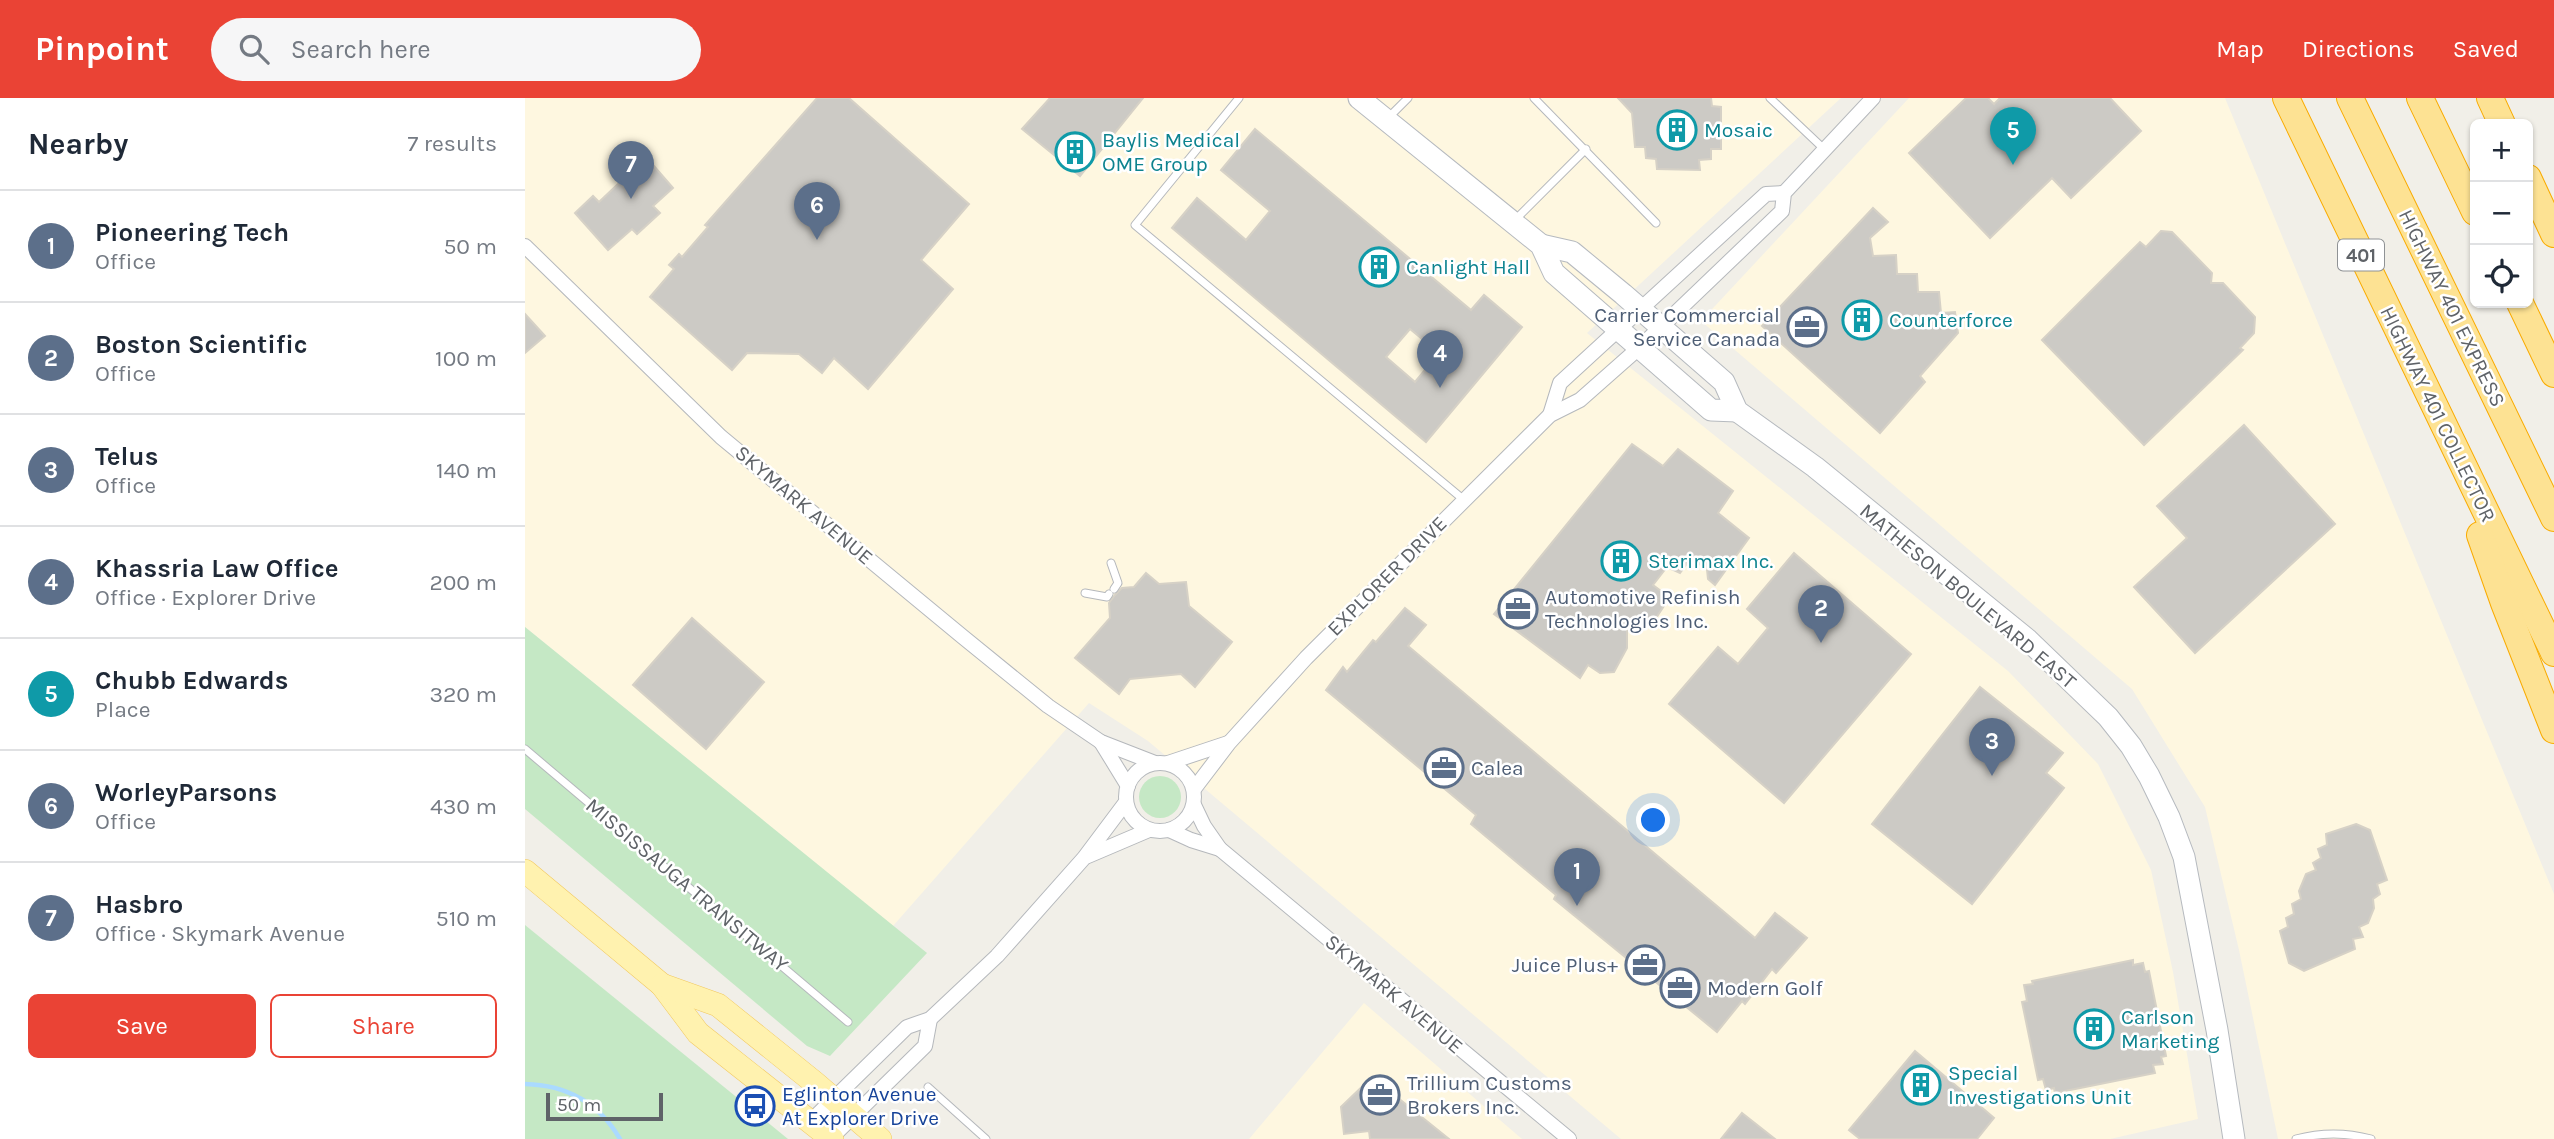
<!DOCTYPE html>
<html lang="en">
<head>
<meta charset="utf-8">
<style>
	body { margin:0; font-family:Karla,sans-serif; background:#f6f6f7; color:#1f2937 }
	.controls { position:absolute; right:21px; top:21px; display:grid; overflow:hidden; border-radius:10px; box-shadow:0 2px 5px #0004 }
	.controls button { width:63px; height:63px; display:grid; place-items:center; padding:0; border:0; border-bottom:2px solid #e0e1e3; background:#fff; color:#1f2937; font:35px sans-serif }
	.scale { position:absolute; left:21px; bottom:18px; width:117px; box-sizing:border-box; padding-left:7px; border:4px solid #5f6368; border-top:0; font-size:19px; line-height:24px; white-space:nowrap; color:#5f6368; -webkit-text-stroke:5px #fff; paint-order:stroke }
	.you { position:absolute; left:1129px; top:723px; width:24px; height:24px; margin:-18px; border:5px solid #fff; border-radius:50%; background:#1a73e8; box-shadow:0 0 0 10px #1a73e833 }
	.badge { display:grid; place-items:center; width:46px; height:46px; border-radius:50%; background:#ea4335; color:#fff; font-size:23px; font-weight:700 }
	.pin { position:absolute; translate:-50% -58px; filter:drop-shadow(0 2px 4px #0008) }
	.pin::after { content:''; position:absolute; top:37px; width:24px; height:21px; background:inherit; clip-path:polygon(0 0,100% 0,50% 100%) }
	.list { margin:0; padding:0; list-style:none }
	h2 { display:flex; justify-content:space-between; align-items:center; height:91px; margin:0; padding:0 28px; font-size:30px }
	h2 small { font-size:23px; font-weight:400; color:#747a83 }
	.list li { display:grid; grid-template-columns:46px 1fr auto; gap:21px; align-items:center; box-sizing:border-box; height:112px; padding:0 28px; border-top:2px solid #e0e1e3 }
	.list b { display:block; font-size:26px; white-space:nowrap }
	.list p { margin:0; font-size:23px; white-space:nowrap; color:#747a83 }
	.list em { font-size:23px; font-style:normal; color:#747a83 }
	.actions { display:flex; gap:14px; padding:21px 28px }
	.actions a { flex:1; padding:16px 0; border:2px solid #ea4335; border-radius:10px; text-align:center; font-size:24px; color:#ea4335 }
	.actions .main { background:#ea4335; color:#fff }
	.icon { flex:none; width:38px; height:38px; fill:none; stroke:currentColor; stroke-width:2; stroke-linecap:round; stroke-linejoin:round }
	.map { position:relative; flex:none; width:2029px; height:1041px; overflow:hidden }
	header { display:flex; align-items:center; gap:42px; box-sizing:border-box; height:98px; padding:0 35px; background:#ea4335; color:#fff }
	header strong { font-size:33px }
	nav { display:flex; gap:38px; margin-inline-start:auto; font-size:24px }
	.search { width:490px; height:63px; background:#f6f6f7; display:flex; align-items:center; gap:18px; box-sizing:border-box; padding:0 24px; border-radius:38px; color:#747a83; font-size:26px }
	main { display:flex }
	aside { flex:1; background:#fff }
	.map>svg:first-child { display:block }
	.commercial { fill:#fef7e0 }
	.green { fill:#c5e8c5 }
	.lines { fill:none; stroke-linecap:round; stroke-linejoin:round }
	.stream { stroke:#aadaff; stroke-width:4.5 }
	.building { fill:#cccac5; stroke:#d6d1c6; stroke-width:2; fill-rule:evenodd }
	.lane-casing { stroke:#b5b8bc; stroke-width:9 }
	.street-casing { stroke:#b5b8bc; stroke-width:16 }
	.secondary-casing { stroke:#b6babf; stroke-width:23 }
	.primary-casing { stroke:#f2c960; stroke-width:24 }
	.highway-casing { stroke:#f9ab00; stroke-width:28 }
	.lane { stroke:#fff; stroke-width:7 }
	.street { stroke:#fff; stroke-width:14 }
	.secondary { stroke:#fff; stroke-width:21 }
	.primary { stroke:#fff2af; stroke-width:23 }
	.highway { stroke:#fde293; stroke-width:26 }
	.labels { text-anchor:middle; stroke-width:5; stroke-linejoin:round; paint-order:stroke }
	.shield { fill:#fff; stroke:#8f9295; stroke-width:2 }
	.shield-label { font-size:19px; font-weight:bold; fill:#5f6368 }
	.culture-label { font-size:21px; fill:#0d838f; stroke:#fff; text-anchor:start }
	.street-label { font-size:21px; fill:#5f6368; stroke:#fff }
	.service-label { font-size:21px; fill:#4e5e75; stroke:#fff; text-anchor:start }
	.transit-label { font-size:21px; fill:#164399; stroke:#fff; text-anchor:start }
</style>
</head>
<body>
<header>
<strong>Pinpoint</strong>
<div class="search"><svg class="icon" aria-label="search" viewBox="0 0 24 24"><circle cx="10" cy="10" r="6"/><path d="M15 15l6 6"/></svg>Search here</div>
<nav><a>Map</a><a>Directions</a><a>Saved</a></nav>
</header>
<main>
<aside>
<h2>Nearby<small>7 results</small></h2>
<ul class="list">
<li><span class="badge" style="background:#5c6f8a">1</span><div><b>Pioneering Tech</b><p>Office</p></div><em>50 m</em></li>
<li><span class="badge" style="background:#5c6f8a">2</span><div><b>Boston Scientific</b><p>Office</p></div><em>100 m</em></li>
<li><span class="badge" style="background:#5c6f8a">3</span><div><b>Telus</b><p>Office</p></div><em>140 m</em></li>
<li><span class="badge" style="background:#5c6f8a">4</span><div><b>Khassria Law Office</b><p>Office · Explorer Drive</p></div><em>200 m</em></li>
<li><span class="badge" style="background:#0f9aa8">5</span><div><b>Chubb Edwards</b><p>Place</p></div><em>320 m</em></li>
<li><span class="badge" style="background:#5c6f8a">6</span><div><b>WorleyParsons</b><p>Office</p></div><em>430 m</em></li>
<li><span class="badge" style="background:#5c6f8a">7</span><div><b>Hasbro</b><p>Office · Skymark Avenue</p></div><em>510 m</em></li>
</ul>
<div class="actions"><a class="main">Save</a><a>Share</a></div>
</aside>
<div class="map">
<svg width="2029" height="1041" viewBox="0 0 2029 1041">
	<rect width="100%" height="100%" fill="#f1efe8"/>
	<g class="commercial">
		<polygon points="0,0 1316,0 1062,235 1483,573 1573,666 1626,772 1648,874 1673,1021 1585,1041 1096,1041 623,643 564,605 368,828 0,529"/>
		<polygon points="1384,0 1700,0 2029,796 2029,1041 1753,1041 1714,852 1680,709 1607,591 1176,223"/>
		<polygon points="839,905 997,1041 724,1041"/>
	</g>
	<g class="green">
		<polygon points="0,529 402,855 305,958 282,948 0,711"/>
		<circle cx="635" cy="699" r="21"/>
		<polygon points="0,827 263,1041 0,1041"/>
	</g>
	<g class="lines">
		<path class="stream" d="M0,986C41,987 74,1005 95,1041"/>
	</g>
	<g class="building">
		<polygon points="292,0 324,0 444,106 396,162 428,191 343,291 309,260 297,275 274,256 222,255 207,272 125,199 149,171 144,167 154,156 157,159 183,129 180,127"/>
		<polygon points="525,0 618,0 555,78 497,31"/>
		<polygon points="1093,0 1186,0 1187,8 1196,9 1196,51 1186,51 1186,61 1174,62 1175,72 1132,71 1131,61 1121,60 1120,49 1110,49 1107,15"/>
		<polygon points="1441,0 1463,0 1469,6 1475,0 1585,0 1616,33 1546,100 1527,80 1465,140 1384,55"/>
		<path d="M730,31L946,212L959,197L997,229L901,344L647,130L672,100L721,142L745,113L696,72ZM885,231L914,255L890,284L861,259Z"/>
		<polygon points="115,52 148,90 128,108 135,115 112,136 107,131 83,152 50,115 68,98 74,104 93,86 106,73 100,66"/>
		<polygon points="1348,110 1363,124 1345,140 1348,158 1371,157 1372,176 1392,176 1393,194 1414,194 1416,215 1430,214 1433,235 1395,278 1400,284 1355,335 1237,228"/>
		<polygon points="1636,133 1647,134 1687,175 1686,185 1698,185 1730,219 1729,235 1715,250 1718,252 1619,347 1517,242 1615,144 1621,149"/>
		<polygon points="0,216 20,238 0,255"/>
		<polygon points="1719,327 1810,426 1670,555 1609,489 1662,440 1632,408"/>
		<polygon points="1107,346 1138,368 1153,351 1208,393 1193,415 1224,440 1190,487 1183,481 1181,462 1170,469 1164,463 1155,475 1142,469 1128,487 1140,496 1139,508 1129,523 1102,528 1102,550 1089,574 1075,575 1063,567 1055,580 969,516"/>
		<polygon points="1269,455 1386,556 1259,705 1144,606 1193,549 1213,566 1243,530 1222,511"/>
		<polygon points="621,475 634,486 661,484 664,508 707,544 670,589 656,576 605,581 594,596 550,560 585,520 584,505 590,497 597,490 609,489"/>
		<polygon points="880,510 901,527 883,548 1230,840 1250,815 1282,840 1251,875 1247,871 1220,906 1217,903 1192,934 1029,801 1031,797 946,726 951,717 801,592 818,569 822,574 848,542 851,544"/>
		<polygon points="167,520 239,584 181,651 108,587"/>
		<polygon points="1455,589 1538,655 1521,675 1539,690 1447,806 1347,726"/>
		<polygon points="1831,726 1845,732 1862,782 1852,786 1855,796 1848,801 1849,810 1843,825 1834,829 1838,839 1828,841 1830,851 1779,873 1764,865 1755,833 1763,829 1761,820 1769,816 1767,806 1776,801 1774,793 1781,776 1791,772 1788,765 1796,760 1793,751 1802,747 1801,736"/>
		<polygon points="1608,862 1608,867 1618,865 1620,874 1624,873 1641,958 1636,959 1638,966 1628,967 1630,975 1530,995 1529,990 1521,992 1518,981 1513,982 1497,904 1502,903 1499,887 1508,886 1507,883"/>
		<polygon points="1390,953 1469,1020 1452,1041 1335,1041 1324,1032"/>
		<polygon points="847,979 924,1041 845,1041 844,1033 819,1036 816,1009"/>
		<polygon points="1217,1015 1250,1041 1196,1041"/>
	</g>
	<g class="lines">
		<g class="lane-casing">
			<g id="lane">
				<polyline points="714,0 610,127 939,402"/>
				<polyline points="1009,0 1131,125"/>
				<polyline points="1245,0 1299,51"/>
				<polyline points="864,19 883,0"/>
				<polyline points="990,122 1061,51"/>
				<polyline points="586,465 593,485 589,491"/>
				<polyline points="560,495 582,499 584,496"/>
				<polyline points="0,651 323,924"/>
				<polyline points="403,989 461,1041"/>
				<path d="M1771,1041C1797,1034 1820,1034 1846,1041"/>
			</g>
		</g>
		<g class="street-casing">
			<g id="street">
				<polyline points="0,148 196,339 438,539 523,608 576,644 630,665"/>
				<polyline points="1025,317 1035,285 1241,96 1259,95"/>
				<polyline points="576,644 603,688"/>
				<circle cx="635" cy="699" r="34"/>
				<polyline points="643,665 703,645"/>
				<polyline points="669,691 704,645 781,560 1025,317 1055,302 1115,249 1257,113 1259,95 1348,0"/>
				<polyline points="669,707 679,728 695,751 1044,1041"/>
				<polyline points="644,732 666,742 695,751"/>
				<polyline points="563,758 624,732"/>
				<polyline points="286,1023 382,929 405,921 472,858 559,760 601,704"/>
				<polyline points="306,1040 400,948 405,921"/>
			</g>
		</g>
		<g class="secondary-casing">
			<g id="secondary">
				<polyline points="834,0 1016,147 1029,175 1186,312 1212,313"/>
				<polyline points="1016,147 1047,154 1098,196 1199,284 1212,313 1290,369 1503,542 1583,619 1606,648 1624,678 1644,719 1659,759 1692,932 1709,1041"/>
			</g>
		</g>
		<g class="primary-casing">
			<g id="primary">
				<polyline points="0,773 137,887 173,935 307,1041"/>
				<polyline points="137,887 193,907 290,985 355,1041"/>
			</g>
		</g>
		<g class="highway-casing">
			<g id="highway">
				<polyline points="1761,0 2029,555"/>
				<polyline points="1825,0 2029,420"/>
				<polyline points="1895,0 1950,114"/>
				<polyline points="1965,0 1977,26"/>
				<polyline points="2003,80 2029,136"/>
				<polyline points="1995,205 2029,276"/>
				<polyline points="1955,437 1979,505 2029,632"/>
			</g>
		</g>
		<use href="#lane" class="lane"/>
		<use href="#street" class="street"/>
		<use href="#secondary" class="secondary"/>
		<use href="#primary" class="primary"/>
		<use href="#highway" class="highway"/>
	</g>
	<defs>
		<g id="building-ring" transform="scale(2.0125)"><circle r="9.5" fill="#fff" stroke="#0f9aa8" stroke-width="1.5"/><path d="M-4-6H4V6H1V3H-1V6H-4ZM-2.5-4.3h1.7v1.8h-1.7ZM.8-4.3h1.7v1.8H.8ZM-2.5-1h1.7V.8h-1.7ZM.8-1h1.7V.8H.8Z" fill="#0f9aa8"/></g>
		<g id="office-ring" transform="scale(2.0125)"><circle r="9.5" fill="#fff" stroke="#5c6f8a" stroke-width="1.5"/><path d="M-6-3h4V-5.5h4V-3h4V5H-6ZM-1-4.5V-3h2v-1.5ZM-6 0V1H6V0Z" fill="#5c6f8a"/></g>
		<g id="bus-ring" transform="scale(2.0125)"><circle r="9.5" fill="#fff" stroke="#1a4fb4" stroke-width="1.5"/><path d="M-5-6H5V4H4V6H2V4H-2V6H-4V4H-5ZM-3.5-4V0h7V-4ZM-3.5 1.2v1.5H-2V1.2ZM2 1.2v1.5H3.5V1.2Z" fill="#1a4fb4"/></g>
	</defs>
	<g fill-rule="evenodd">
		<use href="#building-ring" x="1152" y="32"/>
		<use href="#building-ring" x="550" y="54"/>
		<use href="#building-ring" x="854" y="169"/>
		<use href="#building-ring" x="1337" y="222"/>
		<use href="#office-ring" x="1282" y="229"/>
		<use href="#building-ring" x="1096" y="463"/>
		<use href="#office-ring" x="993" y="511"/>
		<use href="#office-ring" x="919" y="670"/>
		<use href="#office-ring" x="1120" y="867"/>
		<use href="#office-ring" x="1155" y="890"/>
		<use href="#building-ring" x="1569" y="931"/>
		<use href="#building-ring" x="1396" y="987"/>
		<use href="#office-ring" x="855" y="997"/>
		<use href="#bus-ring" x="230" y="1008"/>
	</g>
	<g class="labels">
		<rect class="shield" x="1813" y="141.5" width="46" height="31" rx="5"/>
		<g class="shield-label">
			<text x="1836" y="164">401</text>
		</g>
		<g class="culture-label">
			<text x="1179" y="39">Mosaic</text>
			<text x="577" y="49">Baylis Medical<tspan x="577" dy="24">OME Group</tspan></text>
			<text x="881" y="176">Canlight Hall</text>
			<text x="1364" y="229">Counterforce</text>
			<text x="1123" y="470">Sterimax Inc.</text>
			<text x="1596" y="926">Carlson<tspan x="1596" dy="24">Marketing</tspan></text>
			<text x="1423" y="982">Special<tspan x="1423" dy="24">Investigations Unit</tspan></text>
		</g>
		<g class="street-label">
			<text transform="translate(1927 210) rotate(64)" y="7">HIGHWAY 401 EXPRESS</text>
			<text transform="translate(1913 316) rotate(64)" y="7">HIGHWAY 401 COLLECTOR</text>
			<text transform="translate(279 407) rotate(40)" y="7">SKYMARK AVENUE</text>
			<text transform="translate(862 478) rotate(-45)" y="7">EXPLORER DRIVE</text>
			<text transform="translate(1443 498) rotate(40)" y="7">MATHESON BOULEVARD EAST</text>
			<text transform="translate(162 787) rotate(40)" y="7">MISSISSAUGA TRANSITWAY</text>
			<text transform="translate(869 896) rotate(40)" y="7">SKYMARK AVENUE</text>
		</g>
		<g class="service-label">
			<text x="1255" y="224" text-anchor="end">Carrier Commercial<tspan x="1255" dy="24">Service Canada</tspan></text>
			<text x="1020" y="506">Automotive Refinish<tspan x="1020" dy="24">Technologies Inc.</tspan></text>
			<text x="946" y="677">Calea</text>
			<text x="1093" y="874" text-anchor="end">Juice Plus+</text>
			<text x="1182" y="897">Modern Golf</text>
			<text x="882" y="992">Trillium Customs<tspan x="882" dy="24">Brokers Inc.</tspan></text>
		</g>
		<g class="transit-label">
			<text x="257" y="1003">Eglinton Avenue<tspan x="257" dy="24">At Explorer Drive</tspan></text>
		</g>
	</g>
</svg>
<div class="controls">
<button>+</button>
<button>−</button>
<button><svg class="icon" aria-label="locate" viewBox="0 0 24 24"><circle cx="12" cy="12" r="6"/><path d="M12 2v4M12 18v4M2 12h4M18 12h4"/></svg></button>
</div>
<div class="scale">50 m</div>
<div class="you"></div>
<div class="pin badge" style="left:1052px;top:808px;background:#5c6f8a">1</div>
<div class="pin badge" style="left:1296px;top:545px;background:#5c6f8a">2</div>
<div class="pin badge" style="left:1467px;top:678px;background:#5c6f8a">3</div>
<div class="pin badge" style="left:915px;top:290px;background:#5c6f8a">4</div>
<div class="pin badge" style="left:1488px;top:67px;background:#0f9aa8">5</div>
<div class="pin badge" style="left:292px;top:142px;background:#5c6f8a">6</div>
<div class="pin badge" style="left:106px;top:101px;background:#5c6f8a">7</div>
</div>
</main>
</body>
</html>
